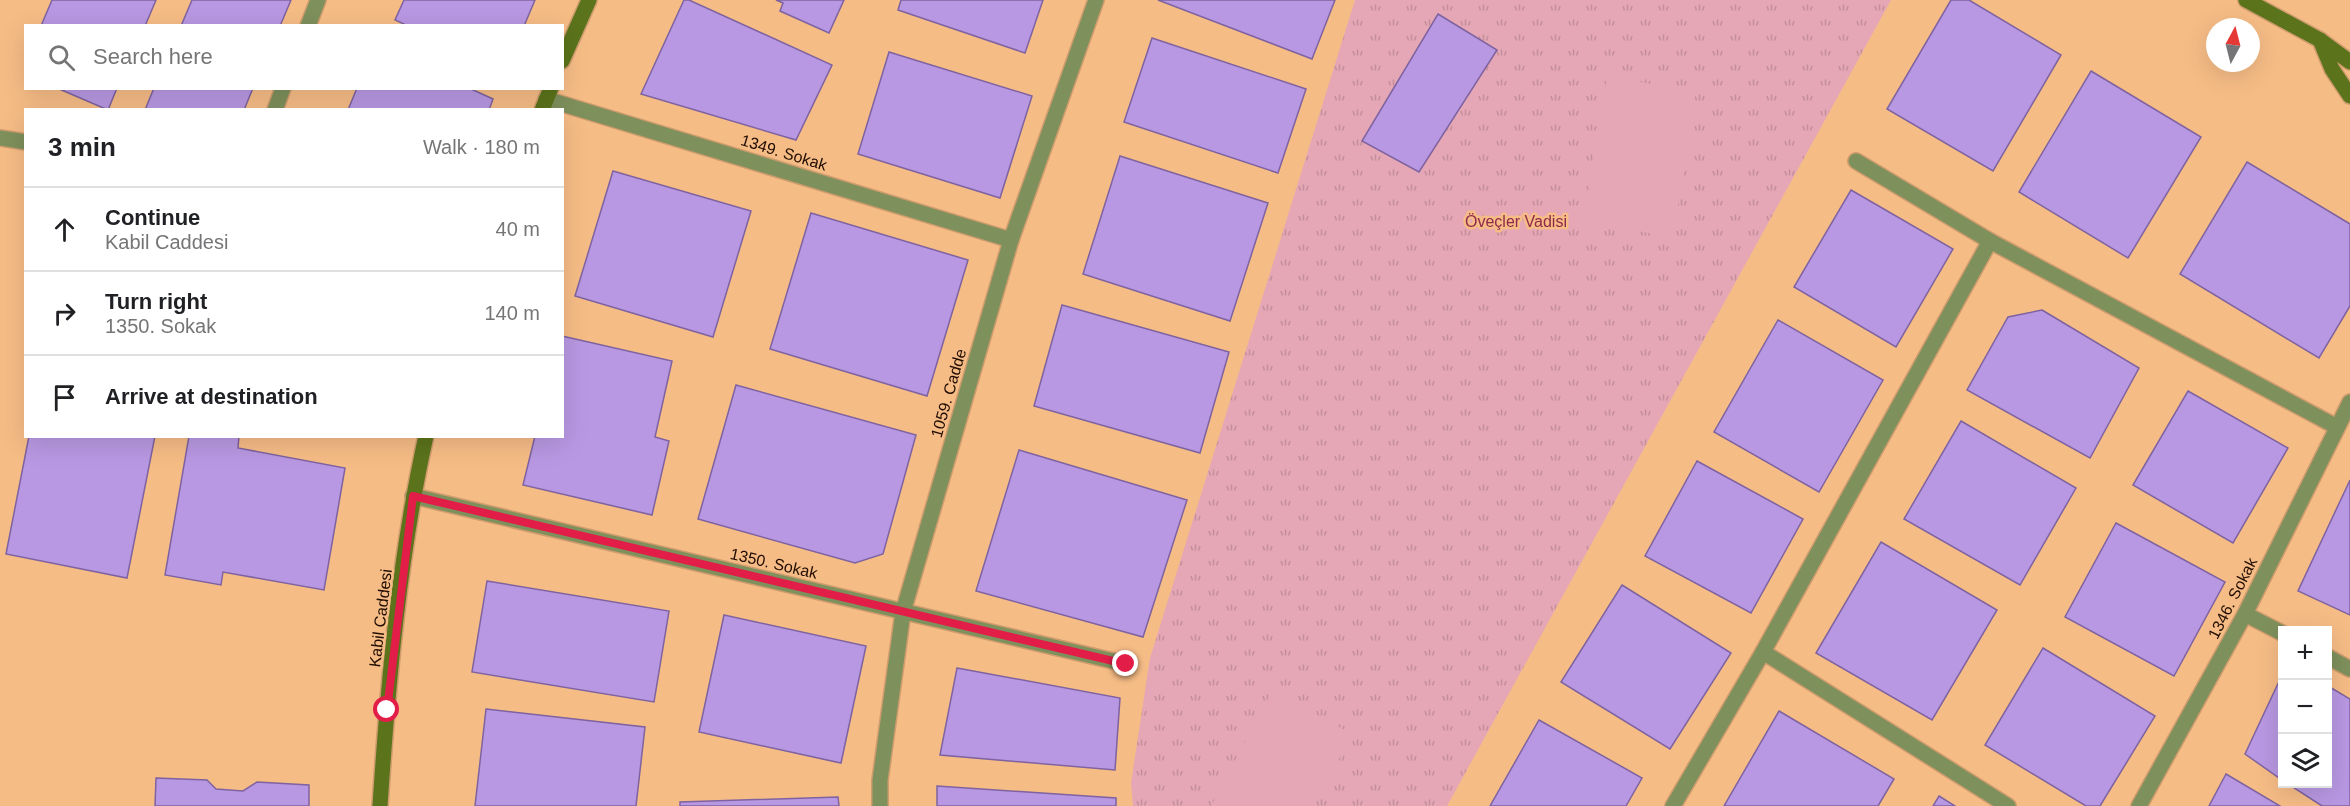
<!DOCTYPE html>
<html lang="en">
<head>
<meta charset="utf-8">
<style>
	body { margin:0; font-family:Arial,sans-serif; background:#f2f2f2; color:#202124 }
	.controls { position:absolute; right:18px; bottom:18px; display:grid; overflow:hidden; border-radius:0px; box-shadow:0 6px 24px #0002 }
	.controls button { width:54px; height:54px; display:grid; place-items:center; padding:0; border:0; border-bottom:2px solid #e0e0e0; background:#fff; color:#202124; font:30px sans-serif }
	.compass { position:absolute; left:2206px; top:18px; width:54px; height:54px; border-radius:50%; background:#fff; box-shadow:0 6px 24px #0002; rotate:7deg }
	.stop { position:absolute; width:18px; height:18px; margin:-14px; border:4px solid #e11d48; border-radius:50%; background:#fff }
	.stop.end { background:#e11d48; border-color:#fff; box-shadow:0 2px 6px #0008 }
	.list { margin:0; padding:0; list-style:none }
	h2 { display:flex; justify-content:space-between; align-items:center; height:78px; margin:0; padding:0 24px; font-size:26px }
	h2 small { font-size:20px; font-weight:400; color:#757577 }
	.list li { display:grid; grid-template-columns:39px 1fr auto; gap:18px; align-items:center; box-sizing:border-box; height:84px; padding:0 24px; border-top:2px solid #e0e0e0 }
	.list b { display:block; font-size:22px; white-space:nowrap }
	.list p { margin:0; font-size:20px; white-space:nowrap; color:#757577 }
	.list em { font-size:20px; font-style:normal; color:#757577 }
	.icon { flex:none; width:33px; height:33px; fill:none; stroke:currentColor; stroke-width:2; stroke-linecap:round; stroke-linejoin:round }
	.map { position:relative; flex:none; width:2350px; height:806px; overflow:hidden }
	.search { position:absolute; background:#fff; box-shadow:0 6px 24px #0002; left:24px; top:24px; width:540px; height:66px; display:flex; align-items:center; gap:15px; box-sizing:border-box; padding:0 21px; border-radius:0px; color:#757577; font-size:22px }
	.panel { position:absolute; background:#fff; box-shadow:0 6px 24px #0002; left:24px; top:108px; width:540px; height:330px; border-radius:0px }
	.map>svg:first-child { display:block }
	.grass { fill:url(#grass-tufts) }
	.pitch { fill:#e5a7b5 }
	.building { fill:#b898e2; stroke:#7e63a0; stroke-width:1.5 }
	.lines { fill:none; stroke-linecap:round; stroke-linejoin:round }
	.service-casing { stroke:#cf9c6e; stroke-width:18 }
	.minor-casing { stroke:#cf9c6e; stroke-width:18 }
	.tertiary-casing { stroke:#cf9c6e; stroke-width:18 }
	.secondary-casing { stroke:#cf9c6e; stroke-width:18 }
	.service { stroke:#7e905c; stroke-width:15 }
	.minor { stroke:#7e905c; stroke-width:15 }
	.tertiary { stroke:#7e905c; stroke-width:15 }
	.secondary { stroke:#5b731b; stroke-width:15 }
	.route { stroke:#e11d48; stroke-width:8 }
	.labels { text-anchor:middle; stroke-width:5; stroke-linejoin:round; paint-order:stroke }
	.street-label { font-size:16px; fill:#200c00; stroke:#f6bc86 }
	.park-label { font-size:16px; fill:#8f284c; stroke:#f6bc86 }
</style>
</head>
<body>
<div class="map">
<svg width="2350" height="806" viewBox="0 0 2350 806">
	<defs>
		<pattern id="grass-tufts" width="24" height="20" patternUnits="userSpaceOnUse" patternTransform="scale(1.5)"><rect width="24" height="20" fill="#e5a7b5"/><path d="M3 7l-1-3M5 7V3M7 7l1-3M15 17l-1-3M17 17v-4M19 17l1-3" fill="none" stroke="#c48f9a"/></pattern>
	</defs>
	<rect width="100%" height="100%" fill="#f6bc86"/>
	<polygon class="grass" points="1355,0 1891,0 1447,806 1133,806 1131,783 1150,658"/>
	<g class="pitch">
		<polygon points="1607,77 1696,91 1673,237 1583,222"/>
		<polygon points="1272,691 1352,734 1314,806 1211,806"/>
	</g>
	<g class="building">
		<polygon points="52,0 156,0 145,26 41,26"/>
		<polygon points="192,0 291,0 280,26 181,26"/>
		<polygon points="404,0 535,0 524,26 408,26 395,20"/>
		<polygon points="684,0 689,0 832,65 796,140 641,94"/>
		<polygon points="776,0 844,0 829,33 780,11 783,3"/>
		<polygon points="901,0 1043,0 1025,53 898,10"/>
		<polygon points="1158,0 1335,0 1312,59"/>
		<polygon points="1951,0 1969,0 2061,55 1993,171 1887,109"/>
		<polygon points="1438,14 1497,50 1419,172 1362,141"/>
		<polygon points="1152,38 1306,89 1278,173 1124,122"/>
		<polygon points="889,52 1032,96 1000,198 858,154"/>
		<polygon points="2091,71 2201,137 2128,258 2019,192"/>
		<polygon points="57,88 117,88 108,110"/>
		<polygon points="154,88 253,88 244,110 145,110"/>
		<polygon points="357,88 469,88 493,99 489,110 348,110"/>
		<polygon points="1120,156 1268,203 1230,321 1083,274"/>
		<polygon points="2247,162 2350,224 2350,306 2319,358 2180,274"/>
		<polygon points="613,171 751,211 713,337 575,296"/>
		<polygon points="1851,190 1953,249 1896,347 1794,287"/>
		<polygon points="811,213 968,260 927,396 770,349"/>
		<polygon points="1062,305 1229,352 1200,453 1034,406"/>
		<polygon points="2042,310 2139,368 2090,458 1967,390 2008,317"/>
		<polygon points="1778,320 1883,380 1819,492 1714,432"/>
		<polygon points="562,336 672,361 655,437 669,441 652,515 523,485 535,436 562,436"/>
		<polygon points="736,385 916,435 883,554 855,563 698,519"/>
		<polygon points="2188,391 2288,448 2233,543 2133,485"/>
		<polygon points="1961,421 2076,488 2020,585 1904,519"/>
		<polygon points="29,436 155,436 127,578 6,554"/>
		<polygon points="189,436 239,436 238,448 345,468 324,590 223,572 221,585 165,575"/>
		<polygon points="1019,450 1187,500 1143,637 976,591"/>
		<polygon points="1697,461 1803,519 1751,613 1645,556"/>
		<polygon points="2350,480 2350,615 2298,591"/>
		<polygon points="2116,523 2225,582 2174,676 2065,617"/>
		<polygon points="1881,542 1997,610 1932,720 1816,653"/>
		<polygon points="487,581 669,611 654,702 472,672"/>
		<polygon points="1622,585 1731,653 1670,749 1561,682"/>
		<polygon points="724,615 866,646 841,763 699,732"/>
		<polygon points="2043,648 2155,716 2100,806 2086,806 1985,745"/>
		<polygon points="957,668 1120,698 1115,770 940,755"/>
		<polygon points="2282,675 2282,780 2245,754"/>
		<polygon points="2328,686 2350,699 2350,806 2322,806 2288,784 2328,784"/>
		<polygon points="486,709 645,727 636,806 475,806"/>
		<polygon points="1779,711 1894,779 1878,806 1724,806"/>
		<polygon points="1539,720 1642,778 1626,806 1490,806"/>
		<polygon points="2226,774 2280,806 2209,806"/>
		<polygon points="156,778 207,780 216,789 243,791 257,782 309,785 309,806 155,806"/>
		<polygon points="937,786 1116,798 1116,806 937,806"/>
		<polygon points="1939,796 1955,806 1933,806"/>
		<polygon points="838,797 839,806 680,806 680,802"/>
	</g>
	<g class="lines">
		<g class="service-casing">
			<polyline id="service" points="1856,161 1990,241"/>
		</g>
		<g class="minor-casing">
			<g id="minor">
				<polyline points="308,26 318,0"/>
				<polyline points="546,99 1011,240"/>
				<polyline points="275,110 283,88"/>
				<polyline points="413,496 1126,664"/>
				<polyline points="2245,614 2282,633"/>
				<polyline points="1763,652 2008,806"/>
				<polyline points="2328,657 2350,669"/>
				<polyline points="880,806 880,780 903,612 1011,240 1096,0"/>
				<polyline points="1673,806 1763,652 1990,241 2337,427"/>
				<polyline points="2139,806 2245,614 2350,402"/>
			</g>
		</g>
		<g class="tertiary-casing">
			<polyline id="tertiary" points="0,138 26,142"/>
		</g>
		<g class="secondary-casing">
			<g id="secondary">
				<polyline points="2246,0 2320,40 2350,62"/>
				<polyline points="2320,40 2332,69 2350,96"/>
				<polyline points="562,61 589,0"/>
				<polyline points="542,110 551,88"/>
				<path d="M380,806C388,683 399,557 426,436"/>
			</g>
		</g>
		<use href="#service" class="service"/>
		<use href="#minor" class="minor"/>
		<use href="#tertiary" class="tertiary"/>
		<use href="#secondary" class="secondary"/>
	</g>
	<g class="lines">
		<polyline class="route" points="387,710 413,496 1126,664"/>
	</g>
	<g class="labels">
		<g class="street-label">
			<text transform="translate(784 152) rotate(17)" y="6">1349. Sokak</text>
			<text transform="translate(948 393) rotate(-74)" y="6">1059. Cadde</text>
			<text transform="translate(774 563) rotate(13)" y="6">1350. Sokak</text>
			<text transform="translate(2232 598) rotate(-63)" y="6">1346. Sokak</text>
			<text transform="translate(380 618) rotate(-83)" y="6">Kabil Caddesi</text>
		</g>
		<g class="park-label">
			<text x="1516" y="227">Öveçler Vadisi</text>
		</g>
	</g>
</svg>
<div class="controls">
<button>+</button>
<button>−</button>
<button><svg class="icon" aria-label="layers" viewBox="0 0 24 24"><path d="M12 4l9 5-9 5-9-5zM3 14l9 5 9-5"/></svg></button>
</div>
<svg class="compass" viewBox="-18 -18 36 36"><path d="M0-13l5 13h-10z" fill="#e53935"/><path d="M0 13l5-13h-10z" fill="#757577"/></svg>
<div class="stop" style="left:387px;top:710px"></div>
<div class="stop end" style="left:1126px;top:664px"></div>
<div class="search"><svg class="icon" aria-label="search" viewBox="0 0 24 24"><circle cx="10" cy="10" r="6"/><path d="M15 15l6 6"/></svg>Search here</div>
<section class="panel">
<h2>3 min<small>Walk · 180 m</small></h2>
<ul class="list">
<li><svg class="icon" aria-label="ahead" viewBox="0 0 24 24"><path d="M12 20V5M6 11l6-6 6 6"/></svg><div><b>Continue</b><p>Kabil Caddesi</p></div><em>40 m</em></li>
<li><svg class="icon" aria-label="right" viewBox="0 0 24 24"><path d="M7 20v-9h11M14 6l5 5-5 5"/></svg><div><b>Turn right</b><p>1350. Sokak</p></div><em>140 m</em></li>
<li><svg class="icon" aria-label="arrive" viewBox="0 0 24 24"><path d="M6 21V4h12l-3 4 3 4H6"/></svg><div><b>Arrive at destination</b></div></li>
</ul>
</section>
</div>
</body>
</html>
